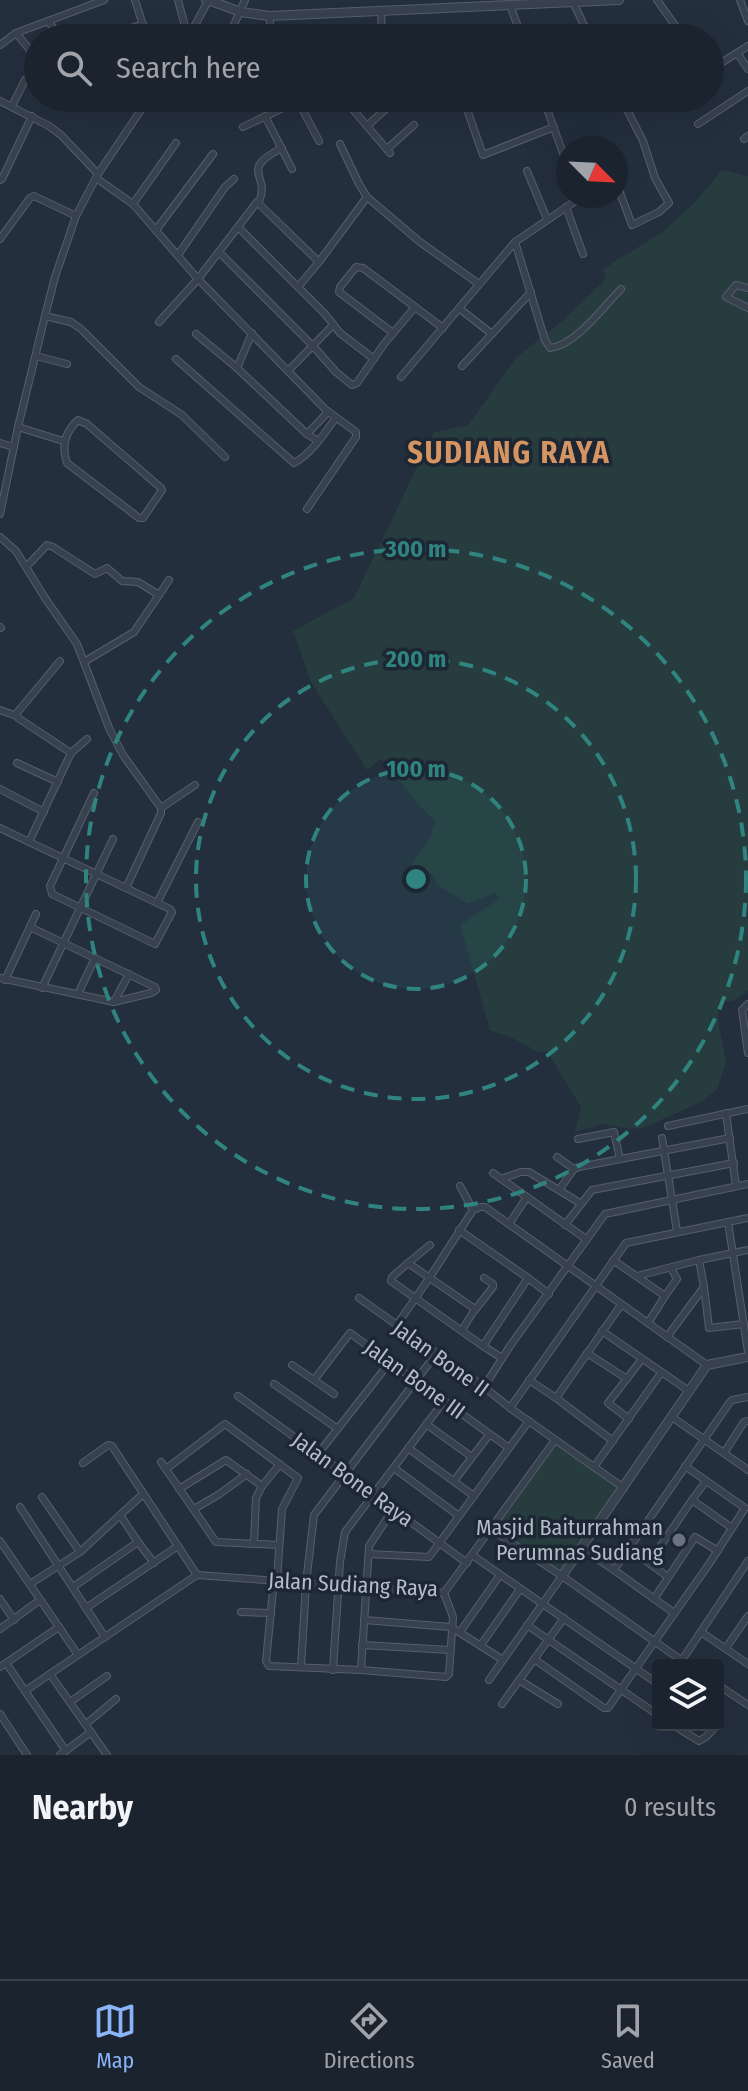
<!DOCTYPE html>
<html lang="en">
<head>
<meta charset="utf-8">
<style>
	body { margin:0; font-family:"Fira Sans Condensed",sans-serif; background:#282f3a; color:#f1f3f6 }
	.controls { position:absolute; right:24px; bottom:24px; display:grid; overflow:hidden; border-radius:8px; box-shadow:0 8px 32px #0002 }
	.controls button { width:72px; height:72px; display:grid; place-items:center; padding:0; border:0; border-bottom:2px solid #39404a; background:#1b232e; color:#f1f3f6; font:40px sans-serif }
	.compass { position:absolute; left:556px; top:136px; width:72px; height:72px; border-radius:50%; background:#1b232e; box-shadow:0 8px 32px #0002; rotate:114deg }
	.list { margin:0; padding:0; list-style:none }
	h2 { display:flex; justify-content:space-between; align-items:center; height:104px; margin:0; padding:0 32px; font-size:34px }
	h2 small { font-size:26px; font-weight:400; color:#a0a4aa }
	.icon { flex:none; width:44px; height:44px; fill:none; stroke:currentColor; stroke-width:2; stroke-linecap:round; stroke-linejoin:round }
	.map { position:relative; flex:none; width:748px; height:1755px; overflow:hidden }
	.search { position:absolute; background:#1b232e; box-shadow:0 8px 32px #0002; left:24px; right:24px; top:24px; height:88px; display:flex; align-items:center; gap:20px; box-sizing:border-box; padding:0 28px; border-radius:44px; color:#a0a4aa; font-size:30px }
	.sheet { height:224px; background:#1b232e }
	nav { display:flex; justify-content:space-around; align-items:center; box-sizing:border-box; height:112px; border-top:2px solid #39404a; background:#1b232e; font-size:22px; color:#a0a4aa }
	nav a { display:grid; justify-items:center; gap:4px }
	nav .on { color:#8ab4f8 }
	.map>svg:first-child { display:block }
	.green { fill:#263c3f }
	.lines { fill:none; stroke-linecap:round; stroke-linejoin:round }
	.minor-casing { stroke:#565f6c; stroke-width:8 }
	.tertiary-casing { stroke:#565f6c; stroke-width:10 }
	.minor { stroke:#38414e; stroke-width:6 }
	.tertiary { stroke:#38414e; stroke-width:8 }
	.ring { fill:none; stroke:#308480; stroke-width:4; stroke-dasharray:14 10 }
	.worship-dot { fill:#6b7280; stroke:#1d2633; stroke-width:3 }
	.labels { text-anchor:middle; stroke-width:7; stroke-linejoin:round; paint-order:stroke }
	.street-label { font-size:22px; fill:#b4bcc9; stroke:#1d2633 }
	.poi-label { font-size:22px; fill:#b4bcc9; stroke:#1d2633; text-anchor:end }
	.district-label { font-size:30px; font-weight:bold; letter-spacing:2px; fill:#d59563; stroke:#1d2633 }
	.centre { fill:#308480; stroke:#1d2633; stroke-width:4 }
	.ring-label { font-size:24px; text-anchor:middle; font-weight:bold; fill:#308480; stroke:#1d2633; stroke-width:7; stroke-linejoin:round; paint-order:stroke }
</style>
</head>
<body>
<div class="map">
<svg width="748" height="1755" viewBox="0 0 748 1755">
	<rect width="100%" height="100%" fill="#242f3e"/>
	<g class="green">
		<path d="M722,170L748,176V991L733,1001L718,1002L719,1027L726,1062L717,1089L703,1101L643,1128L629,1129L602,1124L575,1132L581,1107L547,1051L537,1052C522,1042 508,1036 490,1030L460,925L499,899L495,893L468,904L436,884L433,875L410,866L430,838L435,821L420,806L381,759L367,770L311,682L293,631L354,598L434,432L468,425L517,357L562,321L606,279L603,269L664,231L696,201Z"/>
		<polygon points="555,1440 624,1488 562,1576 492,1530"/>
	</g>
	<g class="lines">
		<g class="minor-casing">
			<g id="minor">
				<polyline points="135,0 147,38"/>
				<polyline points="178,0 188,38"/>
				<polyline points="657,0 684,38"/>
				<polyline points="740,0 748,21"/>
				<polyline points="573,2 590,38"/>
				<polyline points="510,5 522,38"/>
				<polyline points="381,11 382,38"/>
				<polyline points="269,16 272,38"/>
				<polyline points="48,21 61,38"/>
				<polyline points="16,33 38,60"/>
				<polyline points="101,38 143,24"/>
				<polyline points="188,38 208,1 205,0"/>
				<polyline points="228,38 245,0"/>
				<polyline points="0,45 16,33 104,0"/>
				<polyline points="737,53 748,69"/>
				<polyline points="710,70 748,46"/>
				<polyline points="346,98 349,105 367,126 398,98"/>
				<polyline points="463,98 483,155 554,127"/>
				<polyline points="543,98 568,167"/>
				<polyline points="664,99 666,98"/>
				<polyline points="0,101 49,126 61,135 98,174"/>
				<polyline points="298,101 319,141"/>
				<polyline points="12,106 25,80"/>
				<polyline points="265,116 292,169"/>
				<polyline points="698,124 748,91"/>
				<polyline points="367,126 390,153"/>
				<polyline points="243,127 304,98"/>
				<polyline points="744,139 748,136"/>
				<polyline points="340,144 359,184 367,197"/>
				<polyline points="387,149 414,125"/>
				<polyline points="527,171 547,219"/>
				<polyline points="96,178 133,204 198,279 326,410 356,432 356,437 307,509"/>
				<polyline points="0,180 2,179 32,116"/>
				<polyline points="616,182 632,225 659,212 669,203 655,178 643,141 621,98"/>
				<path d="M260,199C269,174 239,170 282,148"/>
				<polyline points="133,204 176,143"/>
				<polyline points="566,207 583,254"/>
				<polyline points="238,227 325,314 340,333 374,359"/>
				<polyline points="156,230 213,154"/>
				<polyline points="0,239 30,198 34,196 76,216"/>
				<path d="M515,242L545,340L550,348C576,345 603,307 621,289"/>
				<polyline points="219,252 313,346 336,372 352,385 357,383 384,344 415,307"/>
				<polyline points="178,255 225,187 234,179"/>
				<polyline points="298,287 319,262"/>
				<polyline points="748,288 736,285 726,297 748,308"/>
				<polyline points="460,309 492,334"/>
				<polyline points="45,316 71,322 81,329 139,387 182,415 225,457"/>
				<polyline points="159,322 198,279 257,202 319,262 367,197 420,242 479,284"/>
				<polyline points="393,333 339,292 340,287 356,267 363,268 443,328"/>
				<polyline points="196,334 237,368 307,434 318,441"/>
				<polyline points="36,356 67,364"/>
				<path d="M176,359L294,463C311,454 324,434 335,419"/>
				<polyline points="462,366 531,292"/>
				<polyline points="237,368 252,333"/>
				<polyline points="288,371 333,325"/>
				<polyline points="401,377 515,242 577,200 579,196"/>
				<path d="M78,420L87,424L161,488L162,490L143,518H139L67,463C61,446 65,432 78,420Z"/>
				<polyline points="18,427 63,441"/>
				<polyline points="307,434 328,412"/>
				<polyline points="0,443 14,447"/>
				<polyline points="0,514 18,427 45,316 55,277 76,216 98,174 149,98"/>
				<polyline points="0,537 16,551 45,598 77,644 109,728 123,755 161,808"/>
				<polyline points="26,567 47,545 53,547 95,574 107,568 122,581 138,582 159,595"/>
				<polyline points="0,627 1,628"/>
				<polyline points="60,661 16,714 18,718 71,753"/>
				<polyline points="84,662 134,632 169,580"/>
				<polyline points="0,710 17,716"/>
				<polyline points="17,763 58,782"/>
				<polyline points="0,789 44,812"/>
				<polyline points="0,828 170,909 172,912 155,944 52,894 50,886 94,793"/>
				<polyline points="29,842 71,753 87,739"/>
				<polyline points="126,888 161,813 161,808 195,785"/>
				<polyline points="157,903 198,822"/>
				<polyline points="0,978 114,1002 151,993 156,990 155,987 30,927"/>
				<polyline points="5,980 36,914"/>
				<polyline points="42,988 113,839"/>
				<polyline points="78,994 95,958"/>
				<polyline points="114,1002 129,974"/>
				<polyline points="748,1004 742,1010 748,1053"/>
				<polyline points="726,1113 736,1186"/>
				<polyline points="668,1126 748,1109"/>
				<polyline points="662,1138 677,1231"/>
				<polyline points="578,1139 614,1132 620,1159"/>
				<polyline points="557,1157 574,1169"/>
				<polyline points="493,1173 586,1239"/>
				<polyline points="501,1179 521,1172 529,1172 580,1203"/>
				<polyline points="460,1186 473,1210"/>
				<polyline points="559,1190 574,1169 579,1167 730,1138"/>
				<polyline points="728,1222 748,1352"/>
				<polyline points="509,1224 527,1197"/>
				<polyline points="565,1225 592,1190 734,1163"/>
				<polyline points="459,1230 528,1278 483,1346 502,1358"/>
				<polyline points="430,1245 408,1263 475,1309 462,1330"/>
				<polyline points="613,1260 665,1296 648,1323"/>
				<polyline points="408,1263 392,1277 391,1281 483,1346"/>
				<polyline points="637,1276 699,1260"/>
				<polyline points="528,1278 549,1294"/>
				<polyline points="704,1287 709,1328 744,1324"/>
				<polyline points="665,1296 677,1279 671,1268"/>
				<polyline points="359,1298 484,1387 510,1408 624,1488"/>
				<polyline points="475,1310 493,1287 493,1284 484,1278"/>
				<polyline points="396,1326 430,1277 473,1210 480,1207 485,1207 707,1365"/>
				<polyline points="602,1331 689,1391"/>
				<polyline points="667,1337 704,1287 699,1260 748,1250"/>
				<polyline points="587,1353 627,1379"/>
				<polyline points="292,1365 314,1380"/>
				<polyline points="529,1380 556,1398"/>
				<polyline points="274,1384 338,1429"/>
				<polyline points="484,1387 510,1346 605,1214 748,1184"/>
				<polyline points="334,1394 314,1380 350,1333 509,1448"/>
				<polyline points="238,1396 467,1563"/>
				<polyline points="510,1408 626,1243 748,1218"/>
				<polyline points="672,1417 748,1470"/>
				<polyline points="629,1419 608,1403 642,1359"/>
				<polyline points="426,1424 472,1457"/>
				<polyline points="613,1441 556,1398 621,1305"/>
				<polyline points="408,1448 474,1496"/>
				<polyline points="724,1453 744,1422 748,1421"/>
				<polyline points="318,1454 390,1362"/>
				<polyline points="161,1462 216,1542 279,1545"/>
				<polyline points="83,1463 108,1445 112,1446 197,1575"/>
				<polyline points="594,1467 661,1373"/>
				<polyline points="394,1468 459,1516"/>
				<polyline points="166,1469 225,1424 298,1478 282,1509 277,1580"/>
				<polyline points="454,1481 489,1435"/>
				<polyline points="706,1481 692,1500 732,1528"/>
				<polyline points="179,1489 226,1460 262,1486"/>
				<polyline points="42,1497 80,1552"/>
				<polyline points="20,1507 86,1608"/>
				<polyline points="194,1509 218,1495 247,1474"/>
				<polyline points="120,1515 138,1542"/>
				<polyline points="492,1530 562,1576 688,1665"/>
				<polyline points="0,1541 59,1627"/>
				<polyline points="254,1543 256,1498 262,1486 280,1464"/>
				<polyline points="627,1548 649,1563"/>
				<polyline points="582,1549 614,1570 730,1402 732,1400 748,1397"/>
				<polyline points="369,1554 429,1557 529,1421"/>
				<polyline points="472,1555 658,1684"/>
				<polyline points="614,1570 674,1613"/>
				<polyline points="668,1577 649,1563 692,1500"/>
				<polyline points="274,1580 266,1661 269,1666 361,1670 446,1677 449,1674 453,1617 444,1593"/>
				<polyline points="30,1584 80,1552 143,1494"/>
				<polyline points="73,1587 138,1542 154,1563"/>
				<polyline points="444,1593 555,1440"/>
				<polyline points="0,1599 14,1620"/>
				<polyline points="654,1599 695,1537 718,1551"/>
				<polyline points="241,1612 271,1613"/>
				<polyline points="364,1620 451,1627 503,1660"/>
				<polyline points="527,1625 658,1715"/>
				<polyline points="0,1629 40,1600"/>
				<polyline points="460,1632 500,1575"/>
				<polyline points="701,1632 748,1664"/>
				<polyline points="105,1637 86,1608 178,1546"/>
				<polyline points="362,1645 450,1650"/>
				<polyline points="481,1645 520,1589"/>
				<polyline points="726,1648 748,1616"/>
				<polyline points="534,1659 604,1708 608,1708 709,1564 745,1508 685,1466"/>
				<polyline points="682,1660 748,1561"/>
				<polyline points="6,1663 66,1751"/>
				<polyline points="0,1667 59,1627 78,1655 197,1575 444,1593"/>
				<polyline points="301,1667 306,1583 314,1515 436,1354"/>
				<polyline points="333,1670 340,1562 345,1532 444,1401"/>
				<polyline points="361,1670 369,1546 394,1508"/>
				<polyline points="50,1674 107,1755"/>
				<polyline points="489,1680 562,1576"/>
				<polyline points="519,1680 558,1704"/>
				<polyline points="718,1685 748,1705"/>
				<polyline points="25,1691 78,1655"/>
				<polyline points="70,1702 107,1676"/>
				<polyline points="502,1704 564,1618"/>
				<polyline points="0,1714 27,1755"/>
				<polyline points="86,1724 116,1699"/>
				<polyline points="673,1725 699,1741 706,1737 717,1725"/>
				<polyline points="60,1755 91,1732"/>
			</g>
		</g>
		<g class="tertiary-casing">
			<g id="tertiary">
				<polyline points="208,0 241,12 269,16 619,0"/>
				<polyline points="562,1576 707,1365 748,1357"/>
			</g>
		</g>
		<use href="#minor" class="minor"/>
		<use href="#tertiary" class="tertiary"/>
	</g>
	<circle cx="416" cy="879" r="110" fill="#308480" fill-opacity=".12"/>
	<g class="ring">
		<circle cx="416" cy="879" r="110"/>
		<circle cx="416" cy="879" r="220"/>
		<circle cx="416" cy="879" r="330"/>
	</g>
	<circle class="worship-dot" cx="679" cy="1540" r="8"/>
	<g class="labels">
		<g class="street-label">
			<text transform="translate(441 1358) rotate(36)" y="8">Jalan Bone II</text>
			<text transform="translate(415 1379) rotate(36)" y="8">Jalan Bone III</text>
			<text transform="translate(353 1479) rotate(36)" y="8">Jalan Bone Raya</text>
			<text transform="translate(353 1584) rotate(3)" y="8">Jalan Sudiang Raya</text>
		</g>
		<g class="poi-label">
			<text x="663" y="1535">Masjid Baiturrahman<tspan x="663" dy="25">Perumnas Sudiang</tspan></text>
		</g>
		<g class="district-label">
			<text x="509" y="463">SUDIANG RAYA</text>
		</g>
	</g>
	<circle cx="416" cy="879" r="12" class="centre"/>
	<g class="ring-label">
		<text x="416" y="557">300 m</text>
		<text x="416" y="667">200 m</text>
		<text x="416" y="777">100 m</text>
	</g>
</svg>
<div class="controls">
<button><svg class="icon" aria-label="layers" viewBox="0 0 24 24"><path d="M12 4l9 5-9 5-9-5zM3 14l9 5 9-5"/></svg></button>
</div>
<svg class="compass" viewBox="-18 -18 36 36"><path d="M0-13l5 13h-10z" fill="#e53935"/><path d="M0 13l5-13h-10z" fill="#a0a4aa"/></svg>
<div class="search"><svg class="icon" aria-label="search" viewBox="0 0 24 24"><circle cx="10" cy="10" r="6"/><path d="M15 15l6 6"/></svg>Search here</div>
</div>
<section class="sheet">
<h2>Nearby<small>0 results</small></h2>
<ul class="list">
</ul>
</section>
<nav>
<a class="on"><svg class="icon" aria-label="map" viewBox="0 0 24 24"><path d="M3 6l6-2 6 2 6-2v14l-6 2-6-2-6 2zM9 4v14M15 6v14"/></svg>Map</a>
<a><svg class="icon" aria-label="directions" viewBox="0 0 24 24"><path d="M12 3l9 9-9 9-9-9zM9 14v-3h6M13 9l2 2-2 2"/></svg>Directions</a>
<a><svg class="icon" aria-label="saved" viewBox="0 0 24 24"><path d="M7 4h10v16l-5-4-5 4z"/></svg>Saved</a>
</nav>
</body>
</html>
